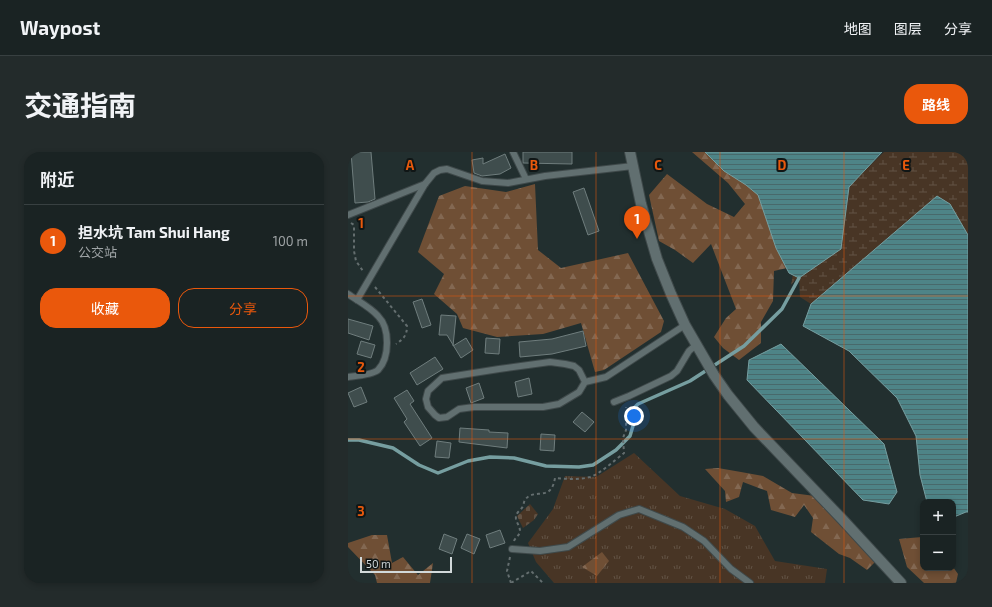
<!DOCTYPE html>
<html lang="zh">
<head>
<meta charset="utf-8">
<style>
	body { margin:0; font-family:"Exo 2","Noto Sans SC",sans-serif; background:#232b2b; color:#f1f3f6 }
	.controls { position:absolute; right:12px; bottom:12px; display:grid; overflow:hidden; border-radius:8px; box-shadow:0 2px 6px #0003 }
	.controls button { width:36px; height:36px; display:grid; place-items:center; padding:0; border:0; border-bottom:1px solid #384041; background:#1a2323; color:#f1f3f6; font:20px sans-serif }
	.scale { position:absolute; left:12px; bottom:10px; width:92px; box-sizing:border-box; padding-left:4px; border:2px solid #d2d9da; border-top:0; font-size:11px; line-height:14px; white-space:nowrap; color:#d2d9da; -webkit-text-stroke:3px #101616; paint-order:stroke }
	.you { position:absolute; left:286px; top:264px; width:14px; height:14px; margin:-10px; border:3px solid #fff; border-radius:50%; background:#1a73e8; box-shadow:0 0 0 6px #1a73e833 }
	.badge { display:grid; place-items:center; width:26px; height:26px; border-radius:50%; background:#ea580c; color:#fff; font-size:13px; font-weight:700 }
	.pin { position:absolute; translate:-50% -33px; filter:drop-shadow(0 1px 2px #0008) }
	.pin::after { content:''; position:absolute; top:21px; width:14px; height:12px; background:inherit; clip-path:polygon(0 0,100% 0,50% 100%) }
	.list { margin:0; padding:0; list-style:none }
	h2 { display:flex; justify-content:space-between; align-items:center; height:52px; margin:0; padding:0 16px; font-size:17px }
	h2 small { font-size:13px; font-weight:400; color:#9fa4a6 }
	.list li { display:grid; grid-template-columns:26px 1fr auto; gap:12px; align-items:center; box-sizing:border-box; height:72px; padding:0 16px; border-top:1px solid #384041 }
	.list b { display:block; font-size:15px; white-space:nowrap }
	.list p { margin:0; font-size:13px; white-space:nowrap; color:#9fa4a6 }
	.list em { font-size:13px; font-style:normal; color:#9fa4a6 }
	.actions { display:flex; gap:8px; padding:12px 16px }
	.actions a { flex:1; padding:9px 0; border:1px solid #ea580c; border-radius:16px; text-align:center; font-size:14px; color:#ea580c }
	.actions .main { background:#ea580c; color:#fff }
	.map { position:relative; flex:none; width:620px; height:431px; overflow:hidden; border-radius:16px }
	header { display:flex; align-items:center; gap:24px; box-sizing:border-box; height:56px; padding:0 20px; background:#1a2323; border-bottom:1px solid #384041 }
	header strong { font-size:19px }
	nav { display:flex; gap:22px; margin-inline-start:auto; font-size:14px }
	.intro { display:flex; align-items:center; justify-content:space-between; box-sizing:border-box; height:96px; padding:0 24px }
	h1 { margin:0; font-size:28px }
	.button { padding:10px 18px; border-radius:16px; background:#ea580c; color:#fff; font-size:14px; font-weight:700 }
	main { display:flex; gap:24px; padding:0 24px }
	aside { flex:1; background:#1a2323; border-radius:16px; box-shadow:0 2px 6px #0003 }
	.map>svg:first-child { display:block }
	.grass { fill:url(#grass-tufts) }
	.forest { fill:url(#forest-firs) }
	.wetland { fill:url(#wetland-marsh) }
	.cemetery { fill:url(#cemetery-stones) }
	.water { fill:url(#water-rules); stroke:#769ea0 }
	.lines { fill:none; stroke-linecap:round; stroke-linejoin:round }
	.stream { stroke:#769ea0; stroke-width:3.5 }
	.building { fill:#3f4d4d; stroke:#6f7d7d }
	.service-casing { stroke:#3f494a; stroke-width:8 }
	.secondary-casing { stroke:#3f494a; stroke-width:12 }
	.path { stroke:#646e6f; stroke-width:2; stroke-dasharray:3 3; stroke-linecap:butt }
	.service { stroke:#616f70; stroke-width:6 }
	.secondary { stroke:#616f70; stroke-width:10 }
	.grid { fill:none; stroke:#e8590c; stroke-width:1; stroke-opacity:0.55 }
	.grid-label { font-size:13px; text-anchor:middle; font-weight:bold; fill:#e8590c; stroke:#101616; stroke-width:4; stroke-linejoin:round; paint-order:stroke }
</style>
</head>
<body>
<header>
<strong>Waypost</strong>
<nav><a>地图</a><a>图层</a><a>分享</a></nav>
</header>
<div class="intro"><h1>交通指南</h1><a class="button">路线</a></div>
<main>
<aside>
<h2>附近<small></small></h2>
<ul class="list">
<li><span class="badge">1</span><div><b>担水坑 Tam Shui Hang</b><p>公交站</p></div><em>100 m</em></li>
</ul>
<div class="actions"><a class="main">收藏</a><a>分享</a></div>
</aside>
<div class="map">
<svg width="620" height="431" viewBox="0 0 620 431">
	<defs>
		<pattern id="grass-tufts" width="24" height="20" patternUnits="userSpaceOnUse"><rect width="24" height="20" fill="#483525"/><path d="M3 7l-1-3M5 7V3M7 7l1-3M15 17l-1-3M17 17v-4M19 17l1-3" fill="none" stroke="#625244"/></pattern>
		<pattern id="forest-firs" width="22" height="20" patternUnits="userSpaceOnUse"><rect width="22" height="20" fill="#6f4f35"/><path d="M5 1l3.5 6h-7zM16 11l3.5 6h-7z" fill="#836852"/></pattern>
		<pattern id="wetland-marsh" width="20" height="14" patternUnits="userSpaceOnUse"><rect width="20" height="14" fill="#483525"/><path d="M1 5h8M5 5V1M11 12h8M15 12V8" fill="none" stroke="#625244"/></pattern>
		<pattern id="cemetery-stones" width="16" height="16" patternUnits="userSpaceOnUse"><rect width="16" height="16" fill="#483525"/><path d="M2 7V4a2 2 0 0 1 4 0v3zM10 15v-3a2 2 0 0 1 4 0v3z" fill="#625244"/></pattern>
		<pattern id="water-rules" width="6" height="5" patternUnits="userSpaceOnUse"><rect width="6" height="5" fill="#4e8487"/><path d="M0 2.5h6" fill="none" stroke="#48696b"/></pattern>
	</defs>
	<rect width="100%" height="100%" fill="#222f2f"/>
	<polygon class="grass" points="286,301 332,344 377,357 407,374 427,409 479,417 477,431 206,431 188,410 180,391 205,357 217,324 248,325"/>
	<g class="forest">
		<polygon points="344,0 370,0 408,31 439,116 426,119 425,149 413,170 413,191 391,208 375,196 366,185 378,166 388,157 363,92 345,111 327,98 311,89 301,43 319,22 359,52 386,65 397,52 380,31"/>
		<polygon points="187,32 190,98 213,116 280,101 316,169 313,180 256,218 247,220 233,171 195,182 149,185 115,176 109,162 86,142 96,122 70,100 91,44 117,34 158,40"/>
		<polygon points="370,316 393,320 415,324 444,341 467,344 479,344 516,385 528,409 519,418 502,406 491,402 463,380 465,366 456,353 447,365 423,358 419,339 395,330 391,345 378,350 377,339 357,317"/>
		<polygon points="24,383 39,383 44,411 55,405 70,423 85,411 82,431 29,431 27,423 0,395 0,391"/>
		<polygon points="574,385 575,385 575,416 605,416 605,415 610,422 608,431 576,431 559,415 551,387"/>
		<polygon points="254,400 261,409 249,424 234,415"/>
	</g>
	<polygon class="wetland" points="536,0 620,0 620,90 589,45 463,152 452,145 451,126 462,111 443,133 448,105 499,36"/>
	<polygon class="cemetery" points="182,352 190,362 186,368 175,376 169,364"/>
	<g class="water">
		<polygon points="357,0 534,0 501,35 493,97 451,126 441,121 428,96 410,43 398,33 376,19"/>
		<polygon points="589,44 602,52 620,83 620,360 618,360 606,365 605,365 605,350 579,350 572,323 568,284 549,246 501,199 455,174 463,152"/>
		<polygon points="433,192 536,292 549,340 541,352 515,348 399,228 401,208"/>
	</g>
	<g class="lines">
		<polyline class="stream" points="0,288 11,288 45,296 71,313 90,321 120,309 142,305 166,306 198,314 231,315 245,313 268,298 282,284 287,267 287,255 290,252 342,229 396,194 434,157 451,126"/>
	</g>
	<g class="building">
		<polygon points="3,0 23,0 27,47 20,50 7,51"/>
		<polygon points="175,0 224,0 224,12 175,11"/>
		<polygon points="157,2 163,16 152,22 134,24 126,21 124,8 135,6 135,12"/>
		<polygon points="236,36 251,79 240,83 225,40"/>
		<polygon points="74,147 83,173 74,176 65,150"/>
		<polygon points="93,163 108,164 105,194 118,186 125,198 113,206 99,183 91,183"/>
		<polygon points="0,167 25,174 21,188 0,181"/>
		<polygon points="235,179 238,194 204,202 172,205 171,190 204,187"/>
		<polygon points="138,186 152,187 151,202 137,201"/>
		<polygon points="13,189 27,193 23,206 9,202"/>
		<polygon points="87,205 95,217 69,233 62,221"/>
		<polygon points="181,226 184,242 170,245 167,230"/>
		<polygon points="131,231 136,246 123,251 118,236"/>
		<polygon points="13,235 19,250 6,255 0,241"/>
		<polygon points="59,238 66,249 62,252 84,286 72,294 56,270 59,267 46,246"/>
		<polygon points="234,260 246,270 237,280 225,270"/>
		<polygon points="112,276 141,278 141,280 160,281 159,296 111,290"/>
		<polygon points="193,282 207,283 206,299 192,298"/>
		<polygon points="89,289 103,291 101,306 87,305"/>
		<polygon points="152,378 157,391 142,396 138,383"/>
		<polygon points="96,382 109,387 104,402 91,397"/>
		<polygon points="119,382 132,387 126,402 113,396"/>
	</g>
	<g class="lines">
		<g class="service-casing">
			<g id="service">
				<polyline points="165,0 178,27"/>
				<polyline points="0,63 77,32"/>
				<path d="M0,142C10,149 22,155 30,164C42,176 42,205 30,218C24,223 8,224 0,225"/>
				<polyline points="9,148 77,32 86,21 92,18 99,17 134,29 160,31 197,24 285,14"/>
				<polyline points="237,230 231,218 226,214 217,212 202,210 151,217 94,226 80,239 78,247 80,255 87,263 91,266 99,265 111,257 126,255 195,255 211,252 231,240 237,230 258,225 337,173"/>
				<polyline points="266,250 281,244 323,224 329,219 341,199 348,193"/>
				<polyline points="164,397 192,399 220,395 271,363 291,357 335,375 356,389 383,417 402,431"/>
			</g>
		</g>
		<g class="secondary-casing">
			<polyline id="secondary" points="282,0 293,52 309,107 323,142 337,173 366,223 380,243 406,275 494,367 553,431"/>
		</g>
		<g class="path">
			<polyline points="3,71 6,73 6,99 8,109 15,119"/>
			<path d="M27,135L59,174C59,184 55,187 48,192"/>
			<path d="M166,389C167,386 172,383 172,379C172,375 169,371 168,367C167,360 173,359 175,354C176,351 176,349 177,348C186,335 203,351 207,326C219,327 231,328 242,325C252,322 267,308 276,301L275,286L278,278V255"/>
			<polyline points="162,405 159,419 163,431"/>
			<polyline points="163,431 183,419 195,431"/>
		</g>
		<use href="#service" class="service"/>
		<use href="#secondary" class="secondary"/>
	</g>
	<path class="grid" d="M124,0V431M248,0V431M372,0V431M496,0V431M0,144H620M0,287H620"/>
	<g class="grid-label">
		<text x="62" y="18">A</text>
		<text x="186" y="18">B</text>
		<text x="310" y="18">C</text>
		<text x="434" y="18">D</text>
		<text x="558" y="18">E</text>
		<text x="13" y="76">1</text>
		<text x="13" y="220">2</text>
		<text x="13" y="364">3</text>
	</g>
</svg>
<div class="controls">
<button>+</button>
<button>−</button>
</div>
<div class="scale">50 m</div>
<div class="you"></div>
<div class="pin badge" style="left:289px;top:87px">1</div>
</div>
</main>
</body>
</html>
